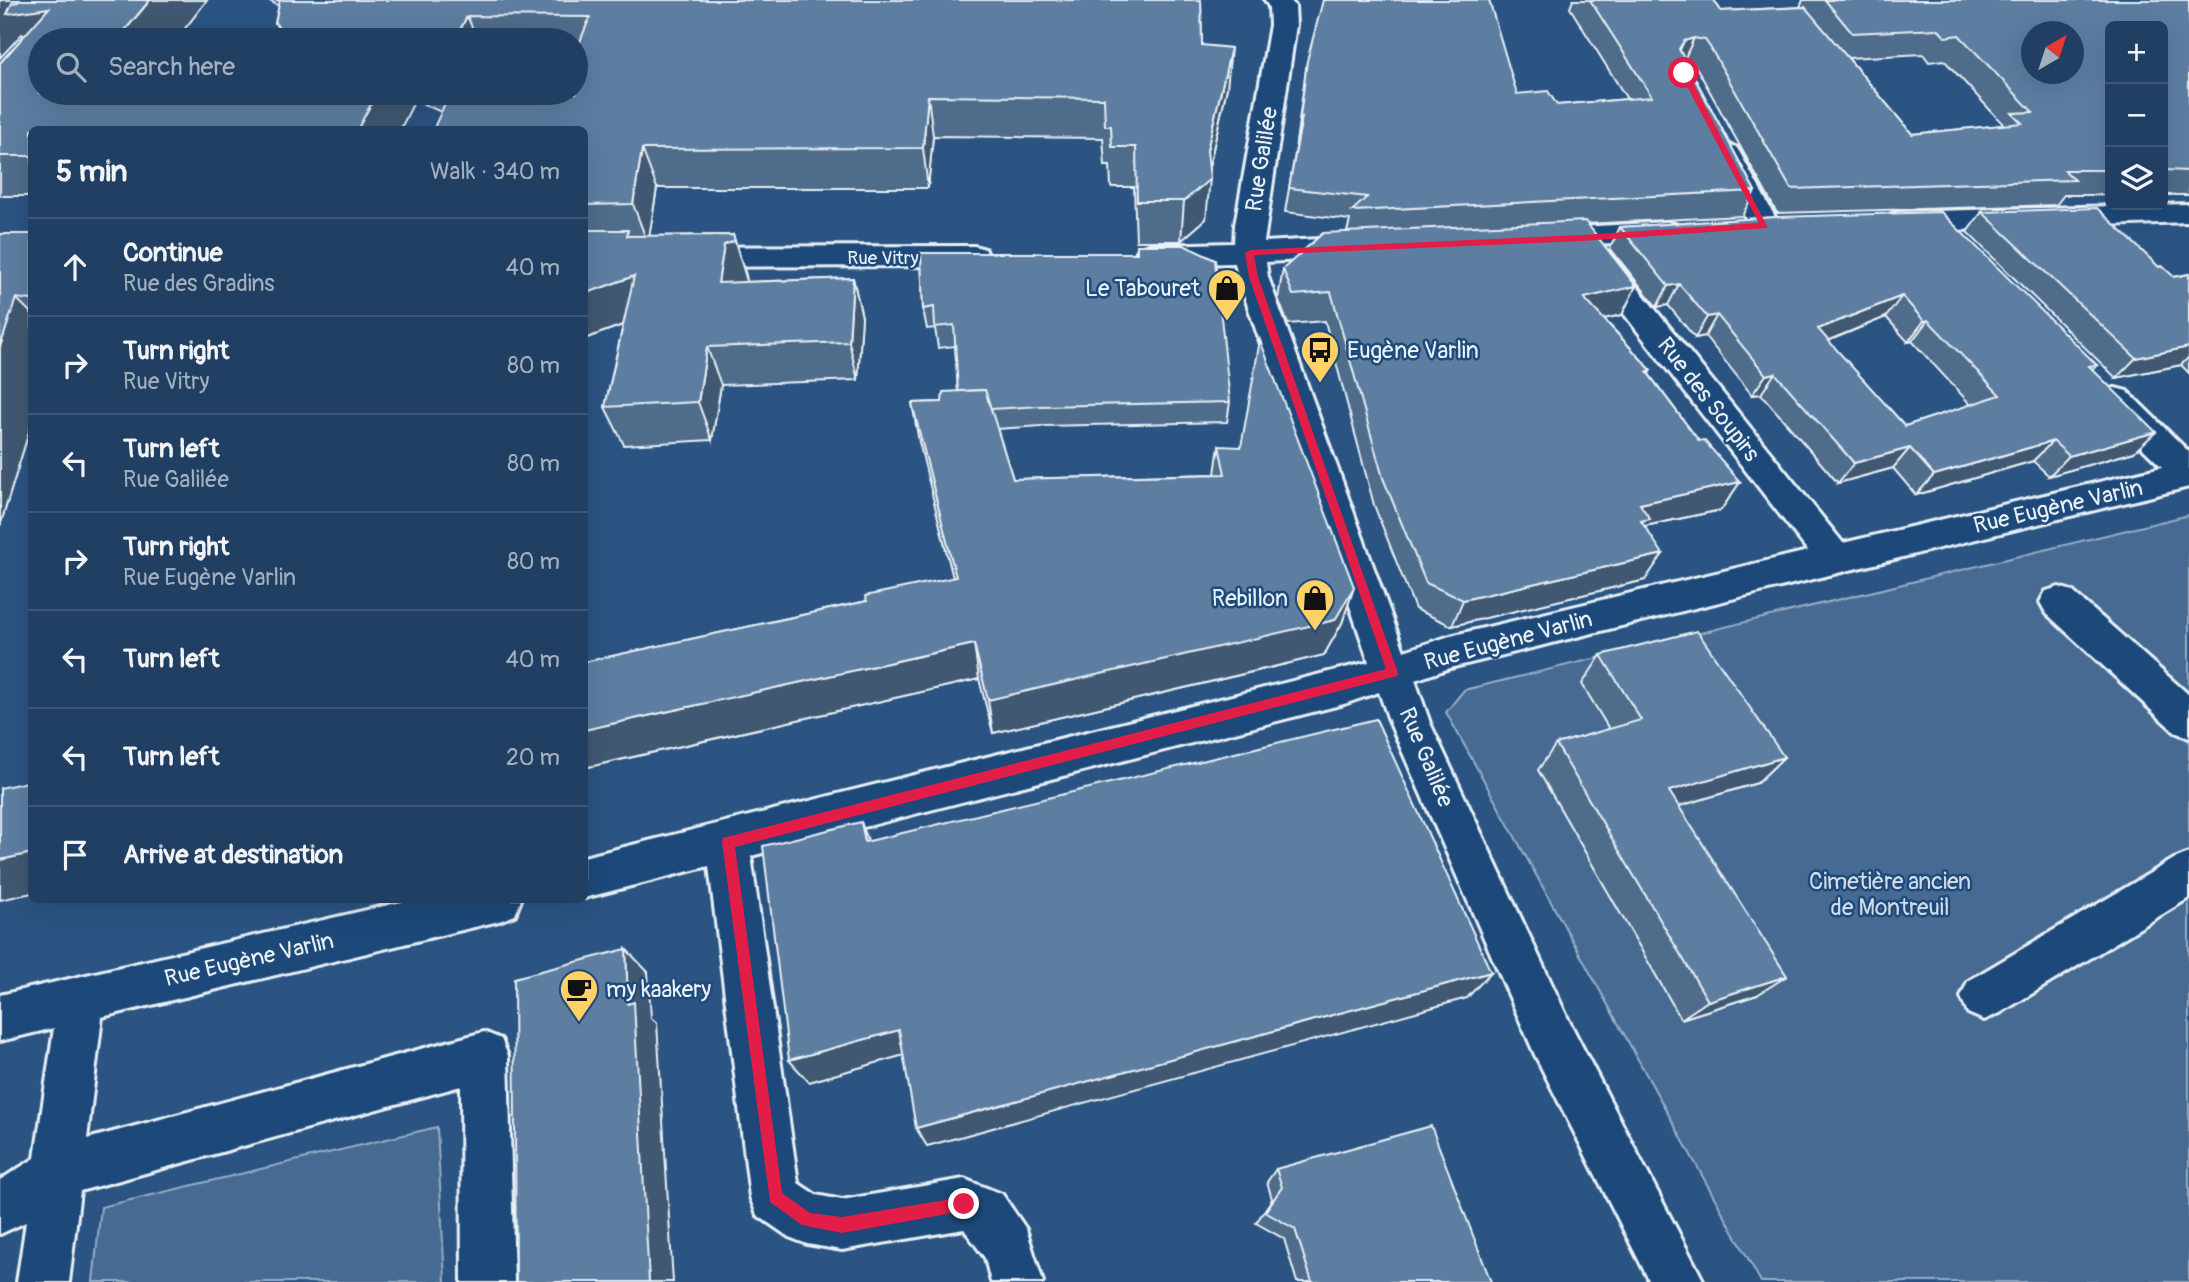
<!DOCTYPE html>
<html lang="en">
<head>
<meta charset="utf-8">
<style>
	body { margin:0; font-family:Pangolin,sans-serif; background:#2d4a6b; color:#f1f3f6 }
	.controls { position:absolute; right:21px; top:21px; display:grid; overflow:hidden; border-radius:10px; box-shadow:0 7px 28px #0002 }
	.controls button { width:63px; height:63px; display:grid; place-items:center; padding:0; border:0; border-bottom:2px solid #3d5877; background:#203f62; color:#f1f3f6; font:35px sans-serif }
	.compass { position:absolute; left:2021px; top:21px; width:63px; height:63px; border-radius:50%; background:#203f62; box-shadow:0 7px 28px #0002; rotate:39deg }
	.stop { position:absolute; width:21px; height:21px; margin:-16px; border:5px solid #e11d48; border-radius:50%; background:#fff }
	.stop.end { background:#e11d48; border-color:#fff; box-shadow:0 2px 7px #0008 }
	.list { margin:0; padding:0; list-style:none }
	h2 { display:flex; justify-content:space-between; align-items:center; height:91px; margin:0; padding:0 28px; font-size:30px }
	h2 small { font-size:23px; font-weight:400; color:#a2afbe }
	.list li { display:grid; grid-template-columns:46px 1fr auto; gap:21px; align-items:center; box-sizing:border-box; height:98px; padding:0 28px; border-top:2px solid #3d5877 }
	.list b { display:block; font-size:26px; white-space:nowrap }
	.list p { margin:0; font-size:23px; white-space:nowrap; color:#a2afbe }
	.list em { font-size:23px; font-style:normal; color:#a2afbe }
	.icon { flex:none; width:38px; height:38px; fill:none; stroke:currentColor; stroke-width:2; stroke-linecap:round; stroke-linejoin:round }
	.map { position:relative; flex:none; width:2189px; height:1282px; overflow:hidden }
	.search { position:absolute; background:#203f62; box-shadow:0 7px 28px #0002; left:28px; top:28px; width:560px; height:77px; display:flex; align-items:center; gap:18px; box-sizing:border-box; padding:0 24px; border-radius:38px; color:#a2afbe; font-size:26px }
	.panel { position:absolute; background:#203f62; box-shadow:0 7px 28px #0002; left:28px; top:126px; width:560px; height:777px; border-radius:10px }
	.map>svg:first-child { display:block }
	.green { fill:#476b93; stroke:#98aec6; stroke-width:2 }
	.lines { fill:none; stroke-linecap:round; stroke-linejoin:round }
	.minor-casing { stroke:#e8f1f8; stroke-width:6 }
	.minor { fill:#1f4a7a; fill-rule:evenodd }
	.wall { fill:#506c8a; stroke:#e8f1f8; stroke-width:2; fill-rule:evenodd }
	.shaded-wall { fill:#415871; stroke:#e8f1f8; stroke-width:2 }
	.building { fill:#5d7da1; stroke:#e8f1f8; stroke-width:2; fill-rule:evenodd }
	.route { fill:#e11d48 }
	.labels { text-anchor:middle; stroke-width:5; stroke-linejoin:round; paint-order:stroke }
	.far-street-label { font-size:19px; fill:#e8f1f8; stroke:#1f4a7a }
	.street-label { font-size:23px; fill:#e8f1f8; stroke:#1f4a7a }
	.poi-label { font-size:23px; fill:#e8f1f8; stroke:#1f4a7a; text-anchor:end }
	.park-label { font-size:23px; fill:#d0dde9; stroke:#1f4a7a }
</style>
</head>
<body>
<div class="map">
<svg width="2189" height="1282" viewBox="0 0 2189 1282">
	<rect width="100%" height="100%" fill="#2b5482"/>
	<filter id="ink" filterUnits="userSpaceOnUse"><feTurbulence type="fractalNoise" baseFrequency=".0143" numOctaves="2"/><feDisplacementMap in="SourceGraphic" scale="14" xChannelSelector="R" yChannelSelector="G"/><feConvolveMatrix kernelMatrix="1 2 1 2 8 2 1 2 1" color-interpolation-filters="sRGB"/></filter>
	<g filter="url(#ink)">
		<g class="green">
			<polygon points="2189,515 2189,1282 1761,1282 1446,712 1464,690"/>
			<polygon points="437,1127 445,1282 93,1282 101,1207"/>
		</g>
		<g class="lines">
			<g class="minor-casing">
				<g id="minor">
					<polygon points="1265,0 1290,0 1295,6 1296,25 1264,242 1356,237 1367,240 1371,247 1367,254 1356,257 1266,262 1268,277 1404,651 1450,636 1808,551 1587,266 1583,259 1587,252 1598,249 1609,252 1843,543 2162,467 2103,409 2098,400 2103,391 2115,388 2127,391 2189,452 2189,487 1450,668 1415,680 1430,723 1569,1021 1704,1282 1650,1282 1535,1055 1390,723 1379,692 1344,704 751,856 798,1183 816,1195 842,1200 964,1179 984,1187 1002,1194 1026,1229 1043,1282 991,1282 985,1258 964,1229 842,1250 807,1244 789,1237 757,1215 750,1197 709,866 584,898 584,857 1369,662 1238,277 1235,263 1150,265 1139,262 1135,255 1139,248 1150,245 1234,243 1235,225 1270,25 1269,7"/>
					<polygon points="1726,144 1736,147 1740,153 1780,226 1776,233 1765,236 1754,233 1750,226 1712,153 1716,147"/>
					<polygon points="2189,204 2189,222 1898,232 1888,229 1883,222 1888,215 1898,212"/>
					<polygon points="1667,222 1678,225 1682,232 1678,239 1545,249 1534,246 1530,239 1534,232 1545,229"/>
					<polygon points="974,246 985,249 989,256 985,263 974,266 584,267 584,247"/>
					<polygon points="2059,587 2072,591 2189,695 2189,738 2175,732 2046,613 2040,602 2046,591"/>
					<polygon points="2189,853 2189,898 2000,1013 1984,1020 1968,1013 1961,997 1968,981 2174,859"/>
					<polygon points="410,900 521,900 515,915 499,921 102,1017 87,1139 484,1032 501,1039 508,1056 514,1282 462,1282 461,1086 80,1191 69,1282 17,1282 26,1222 0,1234 0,1180 35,1158 54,1028 0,1041 0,995"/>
				</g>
			</g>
			<use href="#minor" class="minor"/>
		</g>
		<g class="wall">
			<polygon points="0,0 207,0 176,40 40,40 134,95 324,95 323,93 468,93 464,101 555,101 576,93 576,40 285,40 275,23 279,6 268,0 1201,0 1202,45 1227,88 1209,167 1206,219 1181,241 1136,241 1134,187 1111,187 1110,166 1105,166 1103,138 933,136 928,188 657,188 649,236 733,235 746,275 747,281 743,282 853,278 862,317 858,380 721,385 712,440 624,445 605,407 623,325 584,339 584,130 441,112 415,100 32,130 32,196 3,196 0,195 0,63 24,36"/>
			<path d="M1573,0H1714L1721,11L1800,7L1803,0H2189V195H2163V26H2110V195H2064L2056,205L1777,213L1699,72L1694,64L1687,63L1755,191L1742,216L1587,224L1636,286L1622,315L1604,319L1651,370L1649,374L1699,441L1740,482L1721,510L1645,526V580L1452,626L1415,609L1374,505L1325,321L1288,324L1278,298L1283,269L1347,232L1350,220L1285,212L1297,142L1296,143L1307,61L1517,94L1557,105L1627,99L1570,8ZM1923,54L1929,62L1944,60L2004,125L1912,134L1848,58Z"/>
			<polygon points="1982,212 2159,267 2174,277 2189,274 2189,373 2181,365 2116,378 1967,232"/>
			<path d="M1777,217L2097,365L2092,370L2134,452L2049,476L2033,461L1916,495L1893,468L1838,483L1761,394L1752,395L1705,336L1695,338L1668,305L1657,307L1610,248L1620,227ZM1886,317L1908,342L1912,341L1971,405L1905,426L1828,341Z"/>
			<polygon points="0,234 32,234 32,422 0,526"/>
			<polygon points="921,253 1230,402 1227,422 1042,426 997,429 1013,479 1215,474 1219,446 1354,587 1342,623 1324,655 993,733 979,679 584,768 584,662 867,601 953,578 919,442 912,403 942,402 958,391 955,346 938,348 935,328 927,329 923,309"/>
			<polygon points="1601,655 1784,757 1757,783 1679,806 1757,995 1681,1019 1538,770 1556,744 1609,729 1582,684"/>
			<polygon points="1276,1169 1491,1282 1297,1282 1284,1239 1256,1223 1272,1199 1267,1182"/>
		</g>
		<g class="shaded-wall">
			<polygon points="0,0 52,0 38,54 22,34 0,58"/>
			<polygon points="150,0 207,0 176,40 117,40"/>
			<polygon points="467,16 478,40 455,40"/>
			<polygon points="1694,38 1683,62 1669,74 1684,41"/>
			<polygon points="1231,48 1227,88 1205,184 1210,179 1206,219 1181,241 1184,201 1207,150"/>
			<polygon points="73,93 135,93 107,130 72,95"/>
			<polygon points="377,93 412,93 415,100 400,130 357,130"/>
			<polygon points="443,93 468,93 456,119"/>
			<polygon points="928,96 933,136 928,188 923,148"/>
			<polygon points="1302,117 1298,141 1296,143 1300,118"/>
			<polygon points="642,149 657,188 648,244 633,204"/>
			<polygon points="733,235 747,281 737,284 718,283 724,245"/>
			<polygon points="634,276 650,315 584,339 584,294"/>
			<polygon points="853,278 862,317 858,380 849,342"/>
			<polygon points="1679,284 1668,305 1657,307 1668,286"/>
			<polygon points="1636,286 1622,315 1571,326 1584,298"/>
			<polygon points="1902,296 1886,317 1804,350 1818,329"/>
			<polygon points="16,298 32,314 32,422 0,526 0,347"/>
			<polygon points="1717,315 1705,336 1695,338 1707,317"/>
			<polygon points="1928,320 1912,341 1908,342 1924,321"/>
			<polygon points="707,347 721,385 712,440 698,402"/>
			<polygon points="2189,347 2189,357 2181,365 2116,378 2136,358"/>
			<polygon points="1775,373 1761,394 1752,395 1766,375"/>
			<polygon points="2156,432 2134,452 2049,476 2069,456"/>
			<polygon points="2053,441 2033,461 1916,495 1934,475"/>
			<polygon points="1910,448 1893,468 1838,483 1854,463"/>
			<polygon points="1740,482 1721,510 1645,526 1633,545 1640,504"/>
			<polygon points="1663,554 1645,580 1452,626 1463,600"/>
			<polygon points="1354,587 1342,623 1324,655 993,733 988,700"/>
			<polygon points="974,644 979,679 584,768 584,730"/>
			<polygon points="1784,757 1757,783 1646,816 1669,791"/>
			<polygon points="861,822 874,856 865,842"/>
			<polygon points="32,853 32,893 0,900 0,860"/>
			<polygon points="626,949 648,972 651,1018 657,1023 673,1282 649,1282 628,1004"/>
			<polygon points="1491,972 1467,998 927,1146 916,1128"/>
			<polygon points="1787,976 1757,995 1681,1019 1708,1001"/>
			<polygon points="899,1030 911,1053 809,1082 789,1060"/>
		</g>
		<g class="building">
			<polygon points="19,0 150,0 117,40 40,40 40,93 73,93 72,95 334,95 332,93 377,93 357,130 32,130 32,156 0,156 0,63 49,8 7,14 12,3 18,2"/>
			<polygon points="280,0 1201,0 1202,45 1231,48 1207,150 1210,179 1184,201 1137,201 1136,147 1112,147 1111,126 1105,126 1104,98 928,96 923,148 642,149 633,204 584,205 584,130 433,130 446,101 555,101 558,93 576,93 576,51 590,17 467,16 455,40 289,40 275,23"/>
			<path d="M1323,0H1489L1517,94L1548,91L1557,105L1652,97L1590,0H1714L1721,11L1805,7L1912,134L2022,123L2012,113L2033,112L1959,35L1945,37L1938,29L1852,33L1825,0H2189V171L2163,170V26H2110V170H2064L2075,180L1791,189L1710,47L1705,40L1694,38L1684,41L1679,49L1755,191L1352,211L1367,197L1289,188L1302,117L1300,118L1307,61ZM2032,32H2074V74H2032Z"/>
			<polygon points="2097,208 2159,267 2162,266 2174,277 2189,274 2189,347 2136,358 1982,212"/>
			<path d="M1941,212L2097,365L2089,366L2156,432L2069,456L2053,441L1934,475L1910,448L1854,463L1775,373L1766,375L1717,315L1707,317L1679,284L1668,286L1620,227L1777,217ZM1902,296L1924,321L1928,320L2000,395L1905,426L1818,329Z"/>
			<polygon points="1585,221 1636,286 1584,298 1651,370 1647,372 1699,441 1704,440 1740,482 1640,504 1650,519 1641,521 1663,554 1463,600 1426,583 1383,478 1331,292 1293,295 1283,269 1323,233"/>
			<polygon points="584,230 628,230 627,236 733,235 735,241 724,245 718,283 853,278 849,342 707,347 698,402 605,407 634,276 584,294"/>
			<polygon points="0,234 32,234 32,300 16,298 0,347"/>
			<polygon points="1137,245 1184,245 1215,260 1230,402 1041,406 991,409 985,390 958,391 954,325 935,327 934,307 923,309 921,253 1137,253"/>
			<polygon points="1260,340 1354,587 1335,620 988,700 974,644 584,730 584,662 867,601 865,596 956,577 912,403 942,402 943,392 985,390 1013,479 1225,474 1219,446 1241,447"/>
			<polygon points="1697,631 1784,757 1669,791 1787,976 1708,1001 1556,744 1641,720 1601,655"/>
			<polygon points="1376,719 1491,972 916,1128 899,1030 789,1060 763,846 861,822 865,842"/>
			<polygon points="32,781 32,853 0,860 0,788"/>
			<polygon points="626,949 628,1004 634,1002 649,1282 516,1282 514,978"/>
			<polygon points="1431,1126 1491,1282 1312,1282 1295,1229 1265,1212 1282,1187 1276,1169"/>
		</g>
	</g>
	<polygon class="route" points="1684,71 1688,73 1768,228 1582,241 1254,255 1258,277 1398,673 1397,676 735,847 782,1193 810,1213 842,1217 964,1197 969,1199 971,1204 969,1209 964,1211 842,1233 802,1225 770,1202 722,842 723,838 1386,669 1249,277 1245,253 1250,250 1582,235 1759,223 1680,73"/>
	<defs>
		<g id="shop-pin" transform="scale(2.0125)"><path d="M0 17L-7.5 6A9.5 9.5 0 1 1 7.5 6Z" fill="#ffd166" stroke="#1f4a7a"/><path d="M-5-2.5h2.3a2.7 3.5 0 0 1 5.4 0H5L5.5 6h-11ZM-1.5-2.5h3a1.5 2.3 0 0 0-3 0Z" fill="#111"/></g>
		<g id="bus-pin" transform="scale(2.0125)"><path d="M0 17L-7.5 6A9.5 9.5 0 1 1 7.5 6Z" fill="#ffd166" stroke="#1f4a7a"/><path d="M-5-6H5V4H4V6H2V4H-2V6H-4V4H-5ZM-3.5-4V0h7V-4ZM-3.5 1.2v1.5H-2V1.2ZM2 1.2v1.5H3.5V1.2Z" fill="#111"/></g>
		<g id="cafe-pin" transform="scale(2.0125)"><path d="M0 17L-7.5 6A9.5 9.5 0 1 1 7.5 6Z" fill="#ffd166" stroke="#1f4a7a"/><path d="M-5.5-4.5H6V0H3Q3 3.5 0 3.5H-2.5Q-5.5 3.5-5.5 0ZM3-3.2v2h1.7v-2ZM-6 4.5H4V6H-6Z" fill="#111"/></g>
	</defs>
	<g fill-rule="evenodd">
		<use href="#shop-pin" x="1227" y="288"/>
		<use href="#bus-pin" x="1320" y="350"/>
		<use href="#shop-pin" x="1315" y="598"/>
		<use href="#cafe-pin" x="579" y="989"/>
	</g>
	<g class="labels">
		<g class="far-street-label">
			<text x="883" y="264">Rue Vitry</text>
		</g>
		<g class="street-label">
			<text transform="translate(1261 159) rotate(-81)" y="8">Rue Galilée</text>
			<text transform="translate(1709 399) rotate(52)" y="8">Rue des Soupirs</text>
			<text transform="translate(2058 506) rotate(-13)" y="8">Rue Eugène Varlin</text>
			<text transform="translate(1508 640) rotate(-15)" y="8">Rue Eugène Varlin</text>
			<text transform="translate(1427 757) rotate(67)" y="8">Rue Galilée</text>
			<text transform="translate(249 959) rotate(-13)" y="8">Rue Eugène Varlin</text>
		</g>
		<g class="poi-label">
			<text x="1200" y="296">Le Tabouret</text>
			<text x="1347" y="358" text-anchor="start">Eugène Varlin</text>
			<text x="1288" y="606">Rebillon</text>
			<text x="606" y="997" text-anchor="start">my kaakery</text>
		</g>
		<g class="park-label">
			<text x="1890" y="889">Cimetière ancien<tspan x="1890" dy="26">de Montreuil</tspan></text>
		</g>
	</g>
</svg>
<div class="controls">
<button>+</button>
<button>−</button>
<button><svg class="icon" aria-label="layers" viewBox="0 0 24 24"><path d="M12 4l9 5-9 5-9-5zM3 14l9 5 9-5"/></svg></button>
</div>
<svg class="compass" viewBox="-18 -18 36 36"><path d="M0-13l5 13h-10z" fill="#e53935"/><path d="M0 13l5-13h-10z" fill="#a2afbe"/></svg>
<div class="stop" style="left:1684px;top:73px"></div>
<div class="stop end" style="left:964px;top:1204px"></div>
<div class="search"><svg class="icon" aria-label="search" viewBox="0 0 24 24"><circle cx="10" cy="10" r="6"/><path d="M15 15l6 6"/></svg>Search here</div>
<section class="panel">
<h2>5 min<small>Walk · 340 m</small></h2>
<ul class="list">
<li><svg class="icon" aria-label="ahead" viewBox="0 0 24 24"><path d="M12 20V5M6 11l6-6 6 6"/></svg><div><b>Continue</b><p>Rue des Gradins</p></div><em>40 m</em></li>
<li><svg class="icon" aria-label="right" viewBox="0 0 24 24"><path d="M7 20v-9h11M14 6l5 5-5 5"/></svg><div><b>Turn right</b><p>Rue Vitry</p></div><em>80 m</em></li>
<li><svg class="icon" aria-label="left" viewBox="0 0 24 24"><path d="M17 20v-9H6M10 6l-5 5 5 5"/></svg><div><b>Turn left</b><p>Rue Galilée</p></div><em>80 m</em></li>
<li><svg class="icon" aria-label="right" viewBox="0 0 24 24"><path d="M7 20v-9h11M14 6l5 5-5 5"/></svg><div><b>Turn right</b><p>Rue Eugène Varlin</p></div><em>80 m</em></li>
<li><svg class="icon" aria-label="left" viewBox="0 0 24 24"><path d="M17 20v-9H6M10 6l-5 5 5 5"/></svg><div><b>Turn left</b></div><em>40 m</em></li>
<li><svg class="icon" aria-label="left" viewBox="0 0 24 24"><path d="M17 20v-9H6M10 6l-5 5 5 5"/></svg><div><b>Turn left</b></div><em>20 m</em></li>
<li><svg class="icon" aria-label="arrive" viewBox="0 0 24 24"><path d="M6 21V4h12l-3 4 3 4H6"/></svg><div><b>Arrive at destination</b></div></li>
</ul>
</section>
</div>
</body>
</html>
